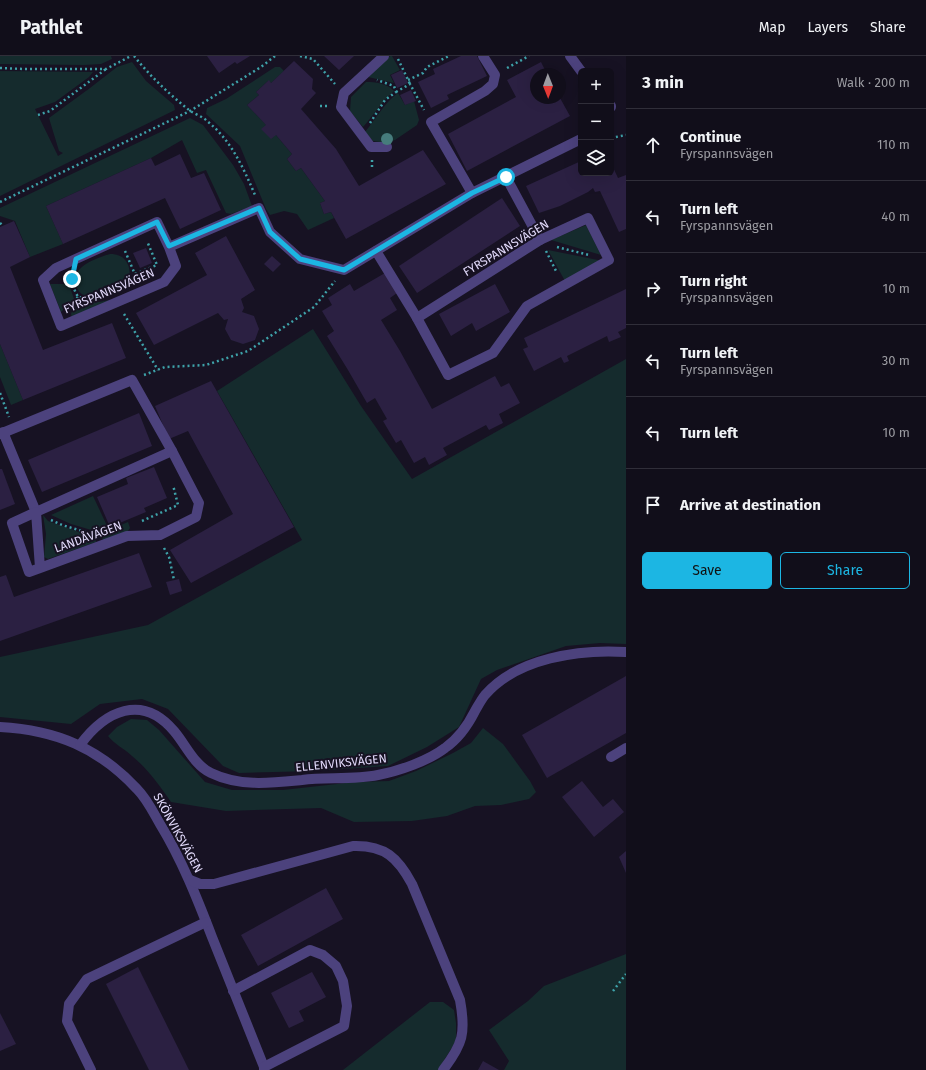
<!DOCTYPE html>
<html lang="en">
<head>
<meta charset="utf-8">
<style>
	body { margin:0; font-family:"Fira Sans",sans-serif; background:#1a1723; color:#f1f3f6 }
	.controls { position:absolute; right:12px; top:12px; display:grid; overflow:hidden; border-radius:6px; box-shadow:0 4px 16px #0002 }
	.controls button { width:36px; height:36px; display:grid; place-items:center; padding:0; border:0; border-bottom:1px solid #302e39; background:#110e1a; color:#f1f3f6; font:20px sans-serif }
	.compass { position:absolute; left:530px; top:12px; width:36px; height:36px; border-radius:50%; background:#110e1a; box-shadow:0 4px 16px #0002; rotate:179deg }
	.stop { position:absolute; width:12px; height:12px; margin:-9px; border:3px solid #1cb6e3; border-radius:50%; background:#fff }
	.stop.end { background:#1cb6e3; border-color:#fff; box-shadow:0 1px 4px #0008 }
	.list { margin:0; padding:0; list-style:none }
	h2 { display:flex; justify-content:space-between; align-items:center; height:52px; margin:0; padding:0 16px; font-size:17px }
	h2 small { font-size:13px; font-weight:400; color:#9c9ca2 }
	.list li { display:grid; grid-template-columns:26px 1fr auto; gap:12px; align-items:center; box-sizing:border-box; height:72px; padding:0 16px; border-top:1px solid #302e39 }
	.list b { display:block; font-size:15px; white-space:nowrap }
	.list p { margin:0; font-size:13px; white-space:nowrap; color:#9c9ca2 }
	.list em { font-size:13px; font-style:normal; color:#9c9ca2 }
	.actions { display:flex; gap:8px; padding:12px 16px }
	.actions a { flex:1; padding:9px 0; border:1px solid #1cb6e3; border-radius:6px; text-align:center; font-size:14px; color:#1cb6e3 }
	.actions .main { background:#1cb6e3; color:#111 }
	.icon { flex:none; width:22px; height:22px; fill:none; stroke:currentColor; stroke-width:2; stroke-linecap:round; stroke-linejoin:round }
	.map { position:relative; flex:none; width:626px; height:1014px; overflow:hidden }
	header { display:flex; align-items:center; gap:24px; box-sizing:border-box; height:56px; padding:0 20px; background:#110e1a; border-bottom:1px solid #302e39 }
	header strong { font-size:19px }
	nav { display:flex; gap:22px; margin-inline-start:auto; font-size:14px }
	main { display:flex }
	aside { flex:1; background:#110e1a }
	.map>svg:first-child { display:block }
	.green { fill:#152b2d }
	.building { fill:#2b2042 }
	.lines { fill:none; stroke-linecap:round; stroke-linejoin:round }
	.path { stroke:#3ea2a9; stroke-width:2.5; stroke-dasharray:2 3; stroke-linecap:butt }
	.minor { stroke:#4c427d; stroke-width:10 }
	.tree { fill:#467c7c }
	.route { stroke:#1cb6e3; stroke-width:5 }
	.labels { text-anchor:middle; stroke-width:4; stroke-linejoin:round; paint-order:stroke }
	.street-label { font-size:12px; fill:#e1d9fa; stroke:#171223 }
</style>
</head>
<body>
<header>
<strong>Pathlet</strong>
<nav><a>Map</a><a>Layers</a><a>Share</a></nav>
</header>
<main>
<div class="map">
<svg width="626" height="1014" viewBox="0 0 626 1014">
	<rect width="100%" height="100%" fill="#171223"/>
	<g class="green">
		<polygon points="0,0 111,0 112,3 101,8 84,9 0,8"/>
		<polygon points="390,0 392,0 400,14 390,19 394,27 368,21"/>
		<polygon points="132,6 146,25 174,49 175,54 0,140 0,15 93,16 89,21 55,46 35,53 58,100 63,97 59,95 49,62 90,32 117,11"/>
		<polygon points="275,11 280,11 284,15 271,27 268,25 256,36 259,39 247,49 276,79 292,98 287,103 296,115 301,112 325,145 320,147 324,158 331,156 334,162 308,174 297,158 284,155 270,159 266,153 240,90 206,58 207,52 226,43"/>
		<path d="M366,26C375,26 387,27 394,35C381,46 374,59 363,71L350,55L351,41Z"/>
		<path d="M398,37L405,49L414,45L419,64L417,69L395,84L386,87L373,85L365,76C376,63 384,47 398,37Z"/>
		<polygon points="190,62 203,69 233,109 244,128 252,150 231,158 226,157 206,114 197,117 182,84 151,102 46,150 63,188 30,201 15,165 0,160 0,152"/>
		<polygon points="586,169 601,199 551,184"/>
		<polygon points="548,194 598,204 599,208 565,225"/>
		<path d="M110,198C114,198 119,199 122,201C130,207 133,221 125,228C120,233 114,231 108,233C100,236 102,242 89,241C84,240 79,237 77,232C67,212 96,202 110,198Z"/>
		<polygon points="50,228 69,228 74,243 61,256"/>
		<polygon points="110,244 72,262 71,258 75,247 82,245 99,246"/>
		<polygon points="313,273 361,350 412,423 626,303 626,588 600,587 566,590 497,614 481,623 459,671 427,691 388,710 314,715 239,717 223,710 168,653 142,643 100,648 71,668 0,661 0,601 148,569 302,484 217,335"/>
		<polygon points="0,288 23,344 11,349 0,321"/>
		<polygon points="93,440 109,474 128,466 130,472 125,479 104,485 98,476 71,468 51,459"/>
		<polygon points="43,459 48,465 90,480 96,484 96,486 48,503 44,501 46,478"/>
		<path d="M131,663L147,664L159,674L205,726L232,734H283L355,726L389,725L416,715L453,697L471,687L483,672L503,688L530,725L536,736L529,743L501,749L475,750L447,760L412,765L354,766L321,752L226,755L171,746C159,729 148,713 132,700C125,693 114,688 108,680L117,671Z"/>
		<polygon points="626,898 626,1014 504,1014 509,1005 489,974 528,945 544,930"/>
		<polygon points="430,946 443,946 454,954 456,967 456,985 438,1014 343,1014"/>
	</g>
	<g class="building">
		<polygon points="207,0 250,0 237,8 235,6 219,17"/>
		<polygon points="324,0 354,0 339,14"/>
		<polygon points="461,0 477,0 487,20 447,39 449,43 431,52 418,26 435,18 433,13"/>
		<polygon points="294,5 313,23 312,33 316,37 301,53 336,93 359,130 423,94 446,128 346,183 331,156 324,158 320,147 325,145 301,112 296,115 287,103 292,98 276,79 271,83 261,73 266,69 247,49 259,39 256,36 269,24 271,27"/>
		<polygon points="541,6 547,18 536,18 536,42 560,42 570,60 467,115 448,78 516,41 507,24"/>
		<polygon points="402,14 408,27 397,32 391,19"/>
		<polygon points="411,34 416,45 405,49 400,39"/>
		<polygon points="180,98 191,122 204,117 221,154 180,173 165,142 63,188 46,150 151,102 155,110"/>
		<polygon points="581,105 581,117 611,117 611,107 618,122 626,119 626,173 619,176 600,135 595,136 593,132 588,136 560,150 539,157 526,130"/>
		<polygon points="502,142 520,170 417,237 399,210"/>
		<polygon points="14,165 30,201 10,211 43,294 112,267 126,302 23,344 0,288 0,171"/>
		<polygon points="226,180 255,234 241,243 244,252 242,256 254,260 259,273 255,284 243,288 231,284 225,273 228,263 224,264 218,257 154,289 136,257 207,219 195,197"/>
		<polygon points="146,192 152,207 140,212 133,197"/>
		<polygon points="272,200 281,208 273,216 264,208"/>
		<polygon points="385,217 397,237 390,242 397,254 381,264 400,295 432,353 495,320 501,331 509,327 520,347 499,358 503,367 489,374 486,369 443,392 447,399 429,409 425,401 414,407 401,384 396,387 383,365 387,363 375,342 367,347 348,314 356,309 348,314 327,280 334,275 322,255 332,249 328,242 350,228 354,235"/>
		<polygon points="495,228 510,256 476,275 472,267 451,280 439,258"/>
		<polygon points="626,233 626,272 618,276 621,281 609,286 607,280 567,300 569,305 564,307 561,301 534,315 523,293 528,291 524,282"/>
		<polygon points="211,325 294,471 191,527 170,494 233,458 188,375 169,383 155,350"/>
		<polygon points="139,357 152,390 42,436 28,404"/>
		<polygon points="154,411 167,442 144,452 146,456 110,471 97,441 128,428 126,422"/>
		<polygon points="0,413 2,413 15,448 0,454"/>
		<polygon points="139,497 152,531 0,585 0,521 6,519 14,541"/>
		<polygon points="179,523 182,535 170,539 166,526"/>
		<polygon points="626,620 626,677 547,722 522,679"/>
		<polygon points="582,725 603,751 613,743 624,756 594,781 562,741"/>
		<polygon points="626,795 626,817 619,801"/>
		<polygon points="326,832 343,863 258,910 241,879"/>
		<polygon points="138,911 189,1014 149,1014 106,928"/>
		<polygon points="312,916 326,941 299,955 304,965 289,972 271,937"/>
		<polygon points="0,957 16,988 0,995"/>
		<polygon points="483,1005 499,1014 478,1014"/>
	</g>
	<g class="lines">
		<g class="path">
			<path d="M134,0C150,20 169,38 189,54C194,58 202,60 207,65C231,84 243,111 255,139"/>
			<polyline points="300,0 313,3 335,28"/>
			<polyline points="398,3 410,28"/>
			<polyline points="0,12 24,13 106,13 131,0"/>
			<polyline points="507,12 529,0"/>
			<polyline points="408,24 423,17 427,11 449,0"/>
			<polyline points="396,36 410,28 424,54"/>
			<polyline points="320,50 328,50"/>
			<polyline points="38,59 50,55 106,13"/>
			<polyline points="370,67 385,44 396,36 394,30 377,24"/>
			<polyline points="611,82 626,79"/>
			<polyline points="372,104 372,112"/>
			<polyline points="0,146 190,55 261,11 275,0"/>
			<polyline points="0,167 3,170"/>
			<polyline points="557,191 589,199"/>
			<polyline points="125,195 137,223"/>
			<polyline points="546,195 557,217"/>
			<polyline points="135,218 157,209 147,185"/>
			<polyline points="73,219 73,231 78,241 88,242"/>
			<polyline points="70,250 78,241"/>
			<polyline points="124,258 158,314"/>
			<polyline points="144,319 165,311 206,309 248,295 314,251 335,225"/>
			<polyline points="0,337 9,361"/>
			<polyline points="51,464 62,469 92,478"/>
			<polyline points="142,465 178,449 173,429"/>
			<polyline points="164,492 169,501 174,524"/>
			<polyline points="613,935 626,918"/>
		</g>
		<g class="minor">
			<polyline points="384,0 344,37 341,51 371,91 387,91"/>
			<polyline points="570,0 581,15"/>
			<polyline points="611,50 611,51"/>
			<polyline points="506,121 540,184"/>
			<polyline points="472,137 431,66 485,35 493,28 495,19 483,0"/>
			<polygon points="588,162 609,204 527,250 493,297 448,319 417,262 540,184"/>
			<polyline points="169,191 176,210 164,226 61,270 43,224 56,212 157,166 169,191 259,152 270,176 300,203 344,214 472,137 581,83"/>
			<polyline points="376,195 417,262"/>
			<polyline points="0,378 132,324 172,395 36,456 3,376"/>
			<polyline points="40,512 29,516 12,467 36,456 40,512 127,480 160,479 196,461 199,447 172,395"/>
			<path d="M0,671C56,674 99,692 137,733C147,743 153,756 160,768C182,804 197,842 212,881C229,924 247,968 264,1011V1014"/>
			<path d="M80,689C105,655 142,637 174,675C186,689 194,709 211,717C240,731 271,727 302,724C327,721 353,724 378,719C399,715 428,705 445,692C458,683 468,669 475,655C478,650 481,644 485,639C517,602 579,593 626,596"/>
			<polyline points="611,701 626,692"/>
			<path d="M190,824L200,828H214L353,790C385,789 398,802 412,828L460,944C466,977 463,988 443,1014"/>
			<polyline points="233,935 310,894 323,899 336,910 343,925 347,950 344,970 264,1011"/>
			<polyline points="91,1014 67,965 69,948 87,923 206,866"/>
		</g>
	</g>
	<circle class="tree" cx="387" cy="83" r="6"/>
	<g class="lines">
		<polyline class="route" points="72,223 76,203 157,166 169,190 259,152 270,176 300,203 344,214 472,137 506,121"/>
	</g>
	<g class="labels">
		<g class="street-label">
			<text transform="translate(506 192) rotate(-31)" y="4">FYRSPANNSVÄGEN</text>
			<text transform="translate(109 235) rotate(-23)" y="4">FYRSPANNSVÄGEN</text>
			<text transform="translate(88 481) rotate(-20)" y="4">LANDÅVÄGEN</text>
			<text transform="translate(341 707) rotate(-6)" y="4">ELLENVIKSVÄGEN</text>
			<text transform="translate(178 777) rotate(61)" y="4">SKÖNVIKSVÄGEN</text>
		</g>
	</g>
</svg>
<div class="controls">
<button>+</button>
<button>−</button>
<button><svg class="icon" aria-label="layers" viewBox="0 0 24 24"><path d="M12 4l9 5-9 5-9-5zM3 14l9 5 9-5"/></svg></button>
</div>
<svg class="compass" viewBox="-18 -18 36 36"><path d="M0-13l5 13h-10z" fill="#e53935"/><path d="M0 13l5-13h-10z" fill="#9c9ca2"/></svg>
<div class="stop" style="left:506px;top:121px"></div>
<div class="stop end" style="left:72px;top:223px"></div>
</div>
<aside>
<h2>3 min<small>Walk · 200 m</small></h2>
<ul class="list">
<li><svg class="icon" aria-label="ahead" viewBox="0 0 24 24"><path d="M12 20V5M6 11l6-6 6 6"/></svg><div><b>Continue</b><p>Fyrspannsvägen</p></div><em>110 m</em></li>
<li><svg class="icon" aria-label="left" viewBox="0 0 24 24"><path d="M17 20v-9H6M10 6l-5 5 5 5"/></svg><div><b>Turn left</b><p>Fyrspannsvägen</p></div><em>40 m</em></li>
<li><svg class="icon" aria-label="right" viewBox="0 0 24 24"><path d="M7 20v-9h11M14 6l5 5-5 5"/></svg><div><b>Turn right</b><p>Fyrspannsvägen</p></div><em>10 m</em></li>
<li><svg class="icon" aria-label="left" viewBox="0 0 24 24"><path d="M17 20v-9H6M10 6l-5 5 5 5"/></svg><div><b>Turn left</b><p>Fyrspannsvägen</p></div><em>30 m</em></li>
<li><svg class="icon" aria-label="left" viewBox="0 0 24 24"><path d="M17 20v-9H6M10 6l-5 5 5 5"/></svg><div><b>Turn left</b></div><em>10 m</em></li>
<li><svg class="icon" aria-label="arrive" viewBox="0 0 24 24"><path d="M6 21V4h12l-3 4 3 4H6"/></svg><div><b>Arrive at destination</b></div></li>
</ul>
<div class="actions"><a class="main">Save</a><a>Share</a></div>
</aside>
</main>
</body>
</html>
